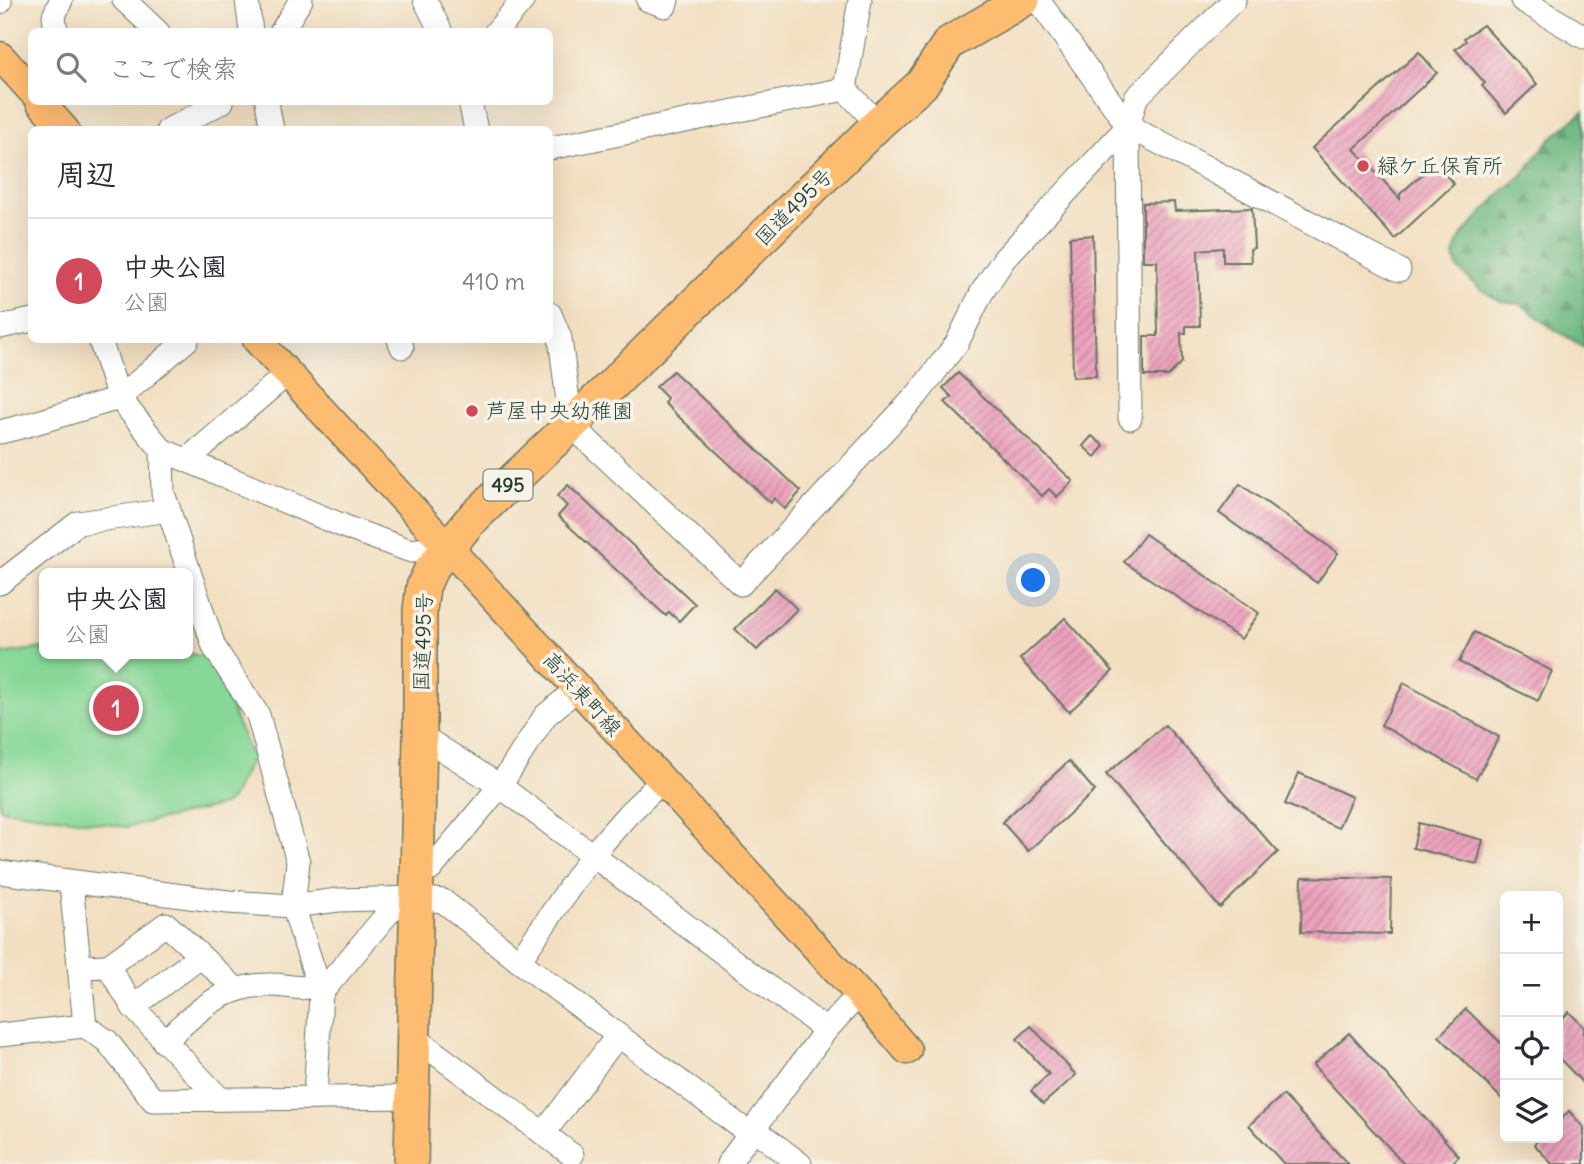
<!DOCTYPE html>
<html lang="ja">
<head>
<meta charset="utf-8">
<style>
	body { margin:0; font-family:Delius,"Klee One",sans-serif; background:#f7f7f7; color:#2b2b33 }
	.controls { position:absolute; right:21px; bottom:21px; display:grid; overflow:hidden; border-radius:10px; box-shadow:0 7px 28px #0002 }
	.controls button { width:63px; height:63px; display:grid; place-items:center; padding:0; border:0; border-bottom:2px solid #e1e1e2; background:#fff; color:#2b2b33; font:35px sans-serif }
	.you { position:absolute; left:1034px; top:581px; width:24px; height:24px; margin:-18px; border:5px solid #fff; border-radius:50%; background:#1a73e8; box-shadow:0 0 0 10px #1a73e833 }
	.badge { display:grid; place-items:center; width:46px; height:46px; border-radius:50%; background:#d1495b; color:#fff; font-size:23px; font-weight:700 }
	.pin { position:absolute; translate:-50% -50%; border:4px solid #fff; box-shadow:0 2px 7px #0006 }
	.popup { position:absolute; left:39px; top:568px; width:154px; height:91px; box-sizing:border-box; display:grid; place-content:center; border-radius:10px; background:#fff; filter:drop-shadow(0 2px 5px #0005); font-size:23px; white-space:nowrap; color:#7c7c81 }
	.popup b { font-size:26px; color:#2b2b33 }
	.popup::after { content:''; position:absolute; left:50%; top:100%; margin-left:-14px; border:14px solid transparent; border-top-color:#fff }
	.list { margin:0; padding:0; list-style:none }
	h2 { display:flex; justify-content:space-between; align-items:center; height:91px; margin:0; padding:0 28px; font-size:30px }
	h2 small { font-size:23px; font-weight:400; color:#7c7c81 }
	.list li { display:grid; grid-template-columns:46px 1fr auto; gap:21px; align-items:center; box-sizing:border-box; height:126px; padding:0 28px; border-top:2px solid #e1e1e2 }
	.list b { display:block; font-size:26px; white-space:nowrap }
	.list p { margin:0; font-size:23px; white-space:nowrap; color:#7c7c81 }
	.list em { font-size:23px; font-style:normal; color:#7c7c81 }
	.icon { flex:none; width:38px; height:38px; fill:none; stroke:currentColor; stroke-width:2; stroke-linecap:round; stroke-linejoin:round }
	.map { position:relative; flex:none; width:1584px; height:1164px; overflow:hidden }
	.search { position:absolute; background:#fff; box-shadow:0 7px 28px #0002; left:28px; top:28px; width:525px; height:77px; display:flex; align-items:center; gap:18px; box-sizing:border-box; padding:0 24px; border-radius:10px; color:#7c7c81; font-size:26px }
	.panel { position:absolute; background:#fff; box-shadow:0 7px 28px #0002; left:28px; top:126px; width:525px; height:217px; border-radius:10px }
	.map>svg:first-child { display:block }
	.green { fill:#87d898; stroke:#538a66; stroke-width:2 }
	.forest { fill:url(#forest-firs); stroke:#467a5a; stroke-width:2 }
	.building { fill:url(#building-hatch) }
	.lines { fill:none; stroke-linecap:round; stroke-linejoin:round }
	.minor-casing { stroke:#697665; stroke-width:25 }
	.major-casing { stroke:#697665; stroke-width:31 }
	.highway-casing { stroke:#697665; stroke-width:36 }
	.minor { stroke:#fff; stroke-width:23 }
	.major { stroke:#febc70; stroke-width:28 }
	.highway { stroke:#febc70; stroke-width:33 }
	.poi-dot { fill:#d1495b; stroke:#f7f3e8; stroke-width:2.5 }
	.labels { text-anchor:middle; stroke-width:7; stroke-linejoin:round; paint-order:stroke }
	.shield { fill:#f7f3e8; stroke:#60746a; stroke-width:2 }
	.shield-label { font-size:19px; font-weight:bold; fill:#1f3d34 }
	.poi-label { font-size:21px; fill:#1f3d34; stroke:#f7f3e8; text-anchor:start }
	.street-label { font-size:21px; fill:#1f3d34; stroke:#f7f3e8 }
</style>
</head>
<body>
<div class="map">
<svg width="1584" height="1164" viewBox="0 0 1584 1164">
	<defs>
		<pattern id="forest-firs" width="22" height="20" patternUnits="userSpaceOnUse" patternTransform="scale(1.75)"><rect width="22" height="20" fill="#6db880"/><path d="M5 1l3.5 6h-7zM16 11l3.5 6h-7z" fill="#59976a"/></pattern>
		<pattern id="building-hatch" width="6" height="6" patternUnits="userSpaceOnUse" patternTransform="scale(1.75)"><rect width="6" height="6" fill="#eda1bd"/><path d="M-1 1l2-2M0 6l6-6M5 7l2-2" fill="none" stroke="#bf849a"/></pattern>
	</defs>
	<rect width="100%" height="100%" fill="#f7f3e8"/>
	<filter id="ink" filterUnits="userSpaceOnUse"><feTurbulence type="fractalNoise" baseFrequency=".0143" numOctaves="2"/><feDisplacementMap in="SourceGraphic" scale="14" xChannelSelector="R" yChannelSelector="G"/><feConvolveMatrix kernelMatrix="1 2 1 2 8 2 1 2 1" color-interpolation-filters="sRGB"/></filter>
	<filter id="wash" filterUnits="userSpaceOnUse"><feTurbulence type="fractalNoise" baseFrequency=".00686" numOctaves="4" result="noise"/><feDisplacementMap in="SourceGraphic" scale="28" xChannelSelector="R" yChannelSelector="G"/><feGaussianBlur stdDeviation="1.57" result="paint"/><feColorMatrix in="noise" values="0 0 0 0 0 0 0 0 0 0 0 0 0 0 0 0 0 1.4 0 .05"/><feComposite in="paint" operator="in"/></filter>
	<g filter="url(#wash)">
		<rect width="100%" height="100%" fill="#f2dfc1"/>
		<polygon class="green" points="44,648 44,654 188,653 210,658 252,758 231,799 224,805 127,827 0,809 0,654"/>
		<polygon class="forest" points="1584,111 1584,347 1549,326 1521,304 1500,301 1480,289 1457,268 1454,255 1461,236 1504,190 1520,177 1550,139"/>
		<g id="blocks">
			<g class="building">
				<polygon points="1483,25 1537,84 1506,113 1482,86 1485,83 1455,49 1466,41 1464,38"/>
				<polygon points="1419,52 1437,73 1354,149 1400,199 1400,194 1435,163 1454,184 1395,239 1312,148"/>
				<polygon points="1174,202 1175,211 1252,208 1254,248 1250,249 1251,262 1223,262 1223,248 1198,250 1200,326 1186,326 1186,333 1181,333 1182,362 1168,376 1144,376 1144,336 1158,336 1157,261 1143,261 1143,203"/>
				<polygon points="1093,235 1096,376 1073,377 1070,237"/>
				<polygon points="673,371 801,491 785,509 774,498 771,503 664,403 667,398 656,387"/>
				<polygon points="958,373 1073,481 1057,497 1049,489 1042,496 945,402 952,397 943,388"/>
				<polygon points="1092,436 1104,446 1095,457 1083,446"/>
				<polygon points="1240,484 1338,553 1317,583 1219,513"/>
				<polygon points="568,485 695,604 679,621 669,612 666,616 558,516 567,506 557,496"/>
				<polygon points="1145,534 1259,613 1241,639 1124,562"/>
				<polygon points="775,588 797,609 757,650 735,629"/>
				<polygon points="1065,618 1113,671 1069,712 1020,659"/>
				<polygon points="1474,632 1552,671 1538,701 1459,662"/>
				<polygon points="1404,683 1499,737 1476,779 1381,725"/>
				<polygon points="1165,725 1278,852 1220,908 1106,774"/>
				<polygon points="1069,761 1095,791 1028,851 1002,822"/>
				<polygon points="1299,773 1352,797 1338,828 1285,804"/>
				<polygon points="1419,823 1483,840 1477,864 1413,848"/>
				<polygon points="1302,877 1391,879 1390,934 1301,932"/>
				<polygon points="1466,1009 1505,1047 1505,1102 1439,1036"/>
				<polygon points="1569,1012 1584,1027 1584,1084 1558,1057 1558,1023"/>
				<polygon points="1031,1026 1076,1075 1043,1104 1031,1091 1049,1074 1017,1039"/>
				<polygon points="1349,1033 1459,1156 1451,1164 1404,1164 1313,1065"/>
				<polygon points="1283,1095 1348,1164 1284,1164 1249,1125"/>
				<polygon points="1569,1111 1584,1128 1584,1164 1552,1164 1534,1144 1541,1138 1558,1138 1558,1122"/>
			</g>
		</g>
	</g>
	<g filter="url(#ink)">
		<use href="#blocks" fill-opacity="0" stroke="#697665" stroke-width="2"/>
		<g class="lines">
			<g class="minor-casing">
				<g id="minor">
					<polyline points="124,0 158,32"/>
					<polyline points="247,0 251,32"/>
					<polyline points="425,0 441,32"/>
					<polyline points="648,0 665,6 667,0"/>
					<polyline points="1038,0 1128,126 1399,270"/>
					<polyline points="1522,0 1584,37"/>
					<polyline points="0,2 0,0"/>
					<polyline points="56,32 54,16 61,0"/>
					<polyline points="281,32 301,0"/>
					<polyline points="496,32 523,0"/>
					<polyline points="845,89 860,0"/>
					<polyline points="845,89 878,124"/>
					<polyline points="267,102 272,130"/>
					<polyline points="470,102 476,130"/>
					<polyline points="168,130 222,102"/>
					<polyline points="550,148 845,89"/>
					<polyline points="550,314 560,338 571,425 741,584 917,395 957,343 982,292 1004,259 1128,126"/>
					<polyline points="0,327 32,320"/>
					<polyline points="100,340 119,398 162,450 353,530 411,551 449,546"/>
					<polyline points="399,340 402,347"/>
					<polyline points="1130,418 1128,126 1136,98 1234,0"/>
					<polyline points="0,432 28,425 119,398 187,340"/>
					<polyline points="162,450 163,493 214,647 258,715 298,862 293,906 321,993 315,1098"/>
					<polyline points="187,460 288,373"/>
					<polyline points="0,583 78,523 169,510"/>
					<polyline points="420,735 500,786 826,1030"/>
					<polyline points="417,867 431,869 500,786 545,716 577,689"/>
					<polyline points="0,872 228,902 293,906 338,900 416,898 443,901 519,961 750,1134"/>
					<polyline points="71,883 85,1026"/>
					<polyline points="519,961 592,855 628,814 662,781"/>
					<polyline points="108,966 166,924 237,990"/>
					<polyline points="80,967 108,966 133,1007 220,1099"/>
					<polyline points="321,993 400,899"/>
					<polyline points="133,1007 200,956"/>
					<polyline points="0,1035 85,1026 107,1041 153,1100 412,1097"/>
					<polyline points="414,1037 572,1155"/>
					<path d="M164,1042C196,1012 223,984 271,985C288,985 301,991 319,985"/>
					<polyline points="754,1129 800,1164"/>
					<polyline points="544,1133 618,1035"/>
					<polyline points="728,1164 826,1030 859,994"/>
				</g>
			</g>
			<g class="major-casing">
				<g id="major">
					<polyline points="0,56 32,91"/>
					<polyline points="40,102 65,130"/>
					<polyline points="257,340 859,994 907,1050"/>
				</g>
			</g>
			<g class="highway-casing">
				<polyline id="highway" points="411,1164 420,735 420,610 423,587 431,569 469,522 571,425 878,124 922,84 949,43 1023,0"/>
			</g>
			<use href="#minor" class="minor"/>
			<use href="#major" class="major"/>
			<use href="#highway" class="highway"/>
		</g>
	</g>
	<g class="poi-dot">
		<circle cx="1363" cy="166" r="7"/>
		<circle cx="472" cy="411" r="7"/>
	</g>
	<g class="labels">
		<rect class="shield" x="483.5" y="469.5" width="49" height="31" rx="5"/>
		<g class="shield-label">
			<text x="508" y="492">495</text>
		</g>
		<g class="poi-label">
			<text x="1377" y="173">緑ケ丘保育所</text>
			<text x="486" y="418">芦屋中央幼稚園</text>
		</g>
		<g class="street-label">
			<text transform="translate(794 207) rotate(-45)" y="7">国道495号</text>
			<text transform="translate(423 642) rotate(-88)" y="7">国道495号</text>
			<text transform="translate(582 694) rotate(48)" y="7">高浜東町線</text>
		</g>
	</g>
</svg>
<div class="controls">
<button>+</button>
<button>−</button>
<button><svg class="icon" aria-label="locate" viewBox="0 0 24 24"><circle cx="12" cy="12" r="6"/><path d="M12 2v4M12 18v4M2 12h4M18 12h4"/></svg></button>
<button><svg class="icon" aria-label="layers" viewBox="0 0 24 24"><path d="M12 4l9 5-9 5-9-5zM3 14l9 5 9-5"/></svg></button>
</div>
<div class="you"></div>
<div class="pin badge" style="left:116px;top:708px">1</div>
<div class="popup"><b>中央公園</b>公園</div>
<div class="search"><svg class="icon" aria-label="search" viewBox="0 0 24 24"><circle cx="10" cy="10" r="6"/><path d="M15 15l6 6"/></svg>ここで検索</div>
<section class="panel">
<h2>周辺<small></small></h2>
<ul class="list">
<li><span class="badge">1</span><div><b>中央公園</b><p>公園</p></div><em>410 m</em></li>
</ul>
</section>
</div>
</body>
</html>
